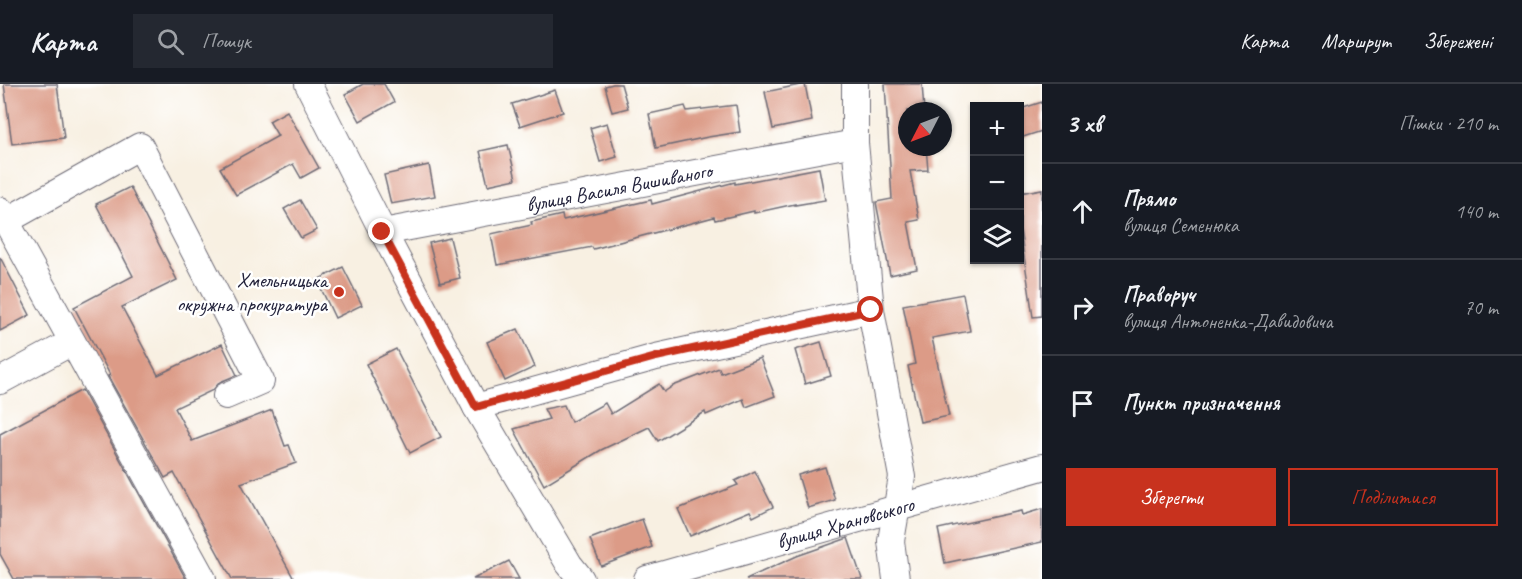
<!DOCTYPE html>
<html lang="uk">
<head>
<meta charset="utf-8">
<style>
	body { margin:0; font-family:Caveat,sans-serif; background:#242831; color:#f1f3f6 }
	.controls { position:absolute; right:18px; top:18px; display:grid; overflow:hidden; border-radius:0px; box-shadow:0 2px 4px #0004 }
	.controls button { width:54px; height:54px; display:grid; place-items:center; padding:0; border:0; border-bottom:2px solid #363941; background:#171b24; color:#f1f3f6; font:30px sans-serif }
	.compass { position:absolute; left:898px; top:18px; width:54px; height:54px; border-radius:50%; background:#171b24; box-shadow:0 2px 4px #0004; rotate:228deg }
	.stop { position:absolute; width:18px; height:18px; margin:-14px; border:4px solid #c8321e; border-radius:50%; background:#fff }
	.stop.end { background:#c8321e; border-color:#fff; box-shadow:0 2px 6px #0008 }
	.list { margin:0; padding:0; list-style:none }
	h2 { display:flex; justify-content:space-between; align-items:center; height:78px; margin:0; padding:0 24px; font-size:26px }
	h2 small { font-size:20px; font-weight:400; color:#9ea1a6 }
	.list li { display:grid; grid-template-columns:39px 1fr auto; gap:18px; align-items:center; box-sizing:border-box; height:96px; padding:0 24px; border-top:2px solid #363941 }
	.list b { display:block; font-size:22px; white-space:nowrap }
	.list p { margin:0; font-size:20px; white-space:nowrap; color:#9ea1a6 }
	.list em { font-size:20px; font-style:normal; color:#9ea1a6 }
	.actions { display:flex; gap:12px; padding:18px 24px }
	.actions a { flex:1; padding:14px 0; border:2px solid #c8321e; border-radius:0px; text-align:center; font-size:21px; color:#c8321e }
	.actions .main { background:#c8321e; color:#fff }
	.icon { flex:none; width:33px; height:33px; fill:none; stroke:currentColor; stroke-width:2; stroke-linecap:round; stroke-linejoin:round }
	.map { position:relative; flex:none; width:1042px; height:495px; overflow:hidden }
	header { display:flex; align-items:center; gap:36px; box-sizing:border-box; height:84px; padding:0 30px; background:#171b24; border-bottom:2px solid #363941 }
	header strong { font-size:28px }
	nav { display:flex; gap:33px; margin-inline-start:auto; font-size:21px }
	.search { width:420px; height:54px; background:#242831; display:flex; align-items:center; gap:15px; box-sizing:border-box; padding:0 21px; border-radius:0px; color:#9ea1a6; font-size:22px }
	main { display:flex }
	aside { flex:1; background:#171b24 }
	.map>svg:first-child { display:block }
	.building { fill:#dc9b87 }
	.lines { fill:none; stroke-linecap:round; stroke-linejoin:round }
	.minor-casing { stroke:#6d6a75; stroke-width:28 }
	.minor { stroke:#fff; stroke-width:26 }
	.route { stroke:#c8321e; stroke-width:8 }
	.poi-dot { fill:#c8321e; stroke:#fff; stroke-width:2 }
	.labels { text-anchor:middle; stroke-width:5; stroke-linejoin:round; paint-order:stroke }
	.street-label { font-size:21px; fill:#22223b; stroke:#fff }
	.poi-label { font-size:21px; fill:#22223b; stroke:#fff; text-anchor:end }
</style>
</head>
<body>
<header>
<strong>Карта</strong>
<div class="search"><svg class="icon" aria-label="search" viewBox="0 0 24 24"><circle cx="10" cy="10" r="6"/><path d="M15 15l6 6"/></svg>Пошук</div>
<nav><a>Карта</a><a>Маршрут</a><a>Збережені</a></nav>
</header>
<main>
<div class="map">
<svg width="1042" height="495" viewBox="0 0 1042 495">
	<rect width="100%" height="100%" fill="#fff"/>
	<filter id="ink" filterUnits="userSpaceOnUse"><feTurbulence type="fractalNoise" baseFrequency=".0167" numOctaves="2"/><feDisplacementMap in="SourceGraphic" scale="12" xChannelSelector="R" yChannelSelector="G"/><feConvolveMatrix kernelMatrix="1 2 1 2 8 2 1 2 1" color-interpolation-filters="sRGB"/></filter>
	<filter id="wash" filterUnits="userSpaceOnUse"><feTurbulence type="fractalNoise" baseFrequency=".008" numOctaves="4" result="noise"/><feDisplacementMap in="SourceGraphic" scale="24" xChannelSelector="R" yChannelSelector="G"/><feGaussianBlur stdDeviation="1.35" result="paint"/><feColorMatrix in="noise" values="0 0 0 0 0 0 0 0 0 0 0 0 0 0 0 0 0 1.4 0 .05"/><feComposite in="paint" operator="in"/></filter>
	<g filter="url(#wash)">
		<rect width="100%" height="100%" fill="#f8f0e2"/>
		<g id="blocks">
			<g class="building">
				<polygon points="4,0 57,0 64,54 12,60"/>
				<polygon points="363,0 384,0 394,18 360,37 345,10"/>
				<polygon points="613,0 621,0 628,24 612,28 605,2"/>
				<polygon points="805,0 812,37 773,45 765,8"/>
				<polygon points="885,0 922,0 924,27 907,27 907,63 926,63 928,86 910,87 919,136 908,138 917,185 890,191 876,118 892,115"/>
				<polygon points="555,6 563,28 520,42 512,20"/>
				<polygon points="1042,18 1042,47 1020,54 1020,25"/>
				<polygon points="736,21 740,48 708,53 656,64 649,30 685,22 687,27"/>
				<polygon points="287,27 319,84 301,94 293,80 236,111 220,84 278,52 269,37"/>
				<polygon points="607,39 617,73 600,78 590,44"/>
				<polygon points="508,61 516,95 488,101 480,67"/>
				<polygon points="429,81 435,112 391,120 384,91"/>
				<polygon points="819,84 825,116 795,121 795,120 754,129 754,127 715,136 714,133 593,165 592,163 497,181 491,150 532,141 531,138 562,131 563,136 651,116 652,120 735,98 735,100"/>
				<polygon points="130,103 177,196 122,223 158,291 222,260 237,291 220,298 213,306 175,324 192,357 272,326 285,362 289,361 296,379 241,399 294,495 232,495 174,389 165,394 108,292 110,291 74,223 133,192 96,120"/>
				<polygon points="1042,105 1042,232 1033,233 1020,145 1020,109"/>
				<polygon points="300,116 317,146 301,154 284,125"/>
				<polygon points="450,154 460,194 440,199 429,159"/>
				<polygon points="0,173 30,231 0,247"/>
				<polygon points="343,183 362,221 335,234 317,196"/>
				<polygon points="963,210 970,247 932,254 949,332 920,338 908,282 915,280 903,221"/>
				<polygon points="518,245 535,283 505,297 487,258"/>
				<polygon points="821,258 831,292 805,300 795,266"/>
				<polygon points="396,265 441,353 410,369 366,280"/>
				<polygon points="760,274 775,312 746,323 743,315 706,331 705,328 658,357 649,343 601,366 544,401 514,345 549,335 544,325 564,321 571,338 605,319 611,330 659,300 664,308 673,302 719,284 721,289"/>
				<polygon points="82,306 186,495 14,495 0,470 0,350"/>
				<polygon points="825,383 835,416 808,424 798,391"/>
				<polygon points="755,387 773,423 753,433 750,427 690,452 678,425 738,401 735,397"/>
				<polygon points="1042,425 1042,458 945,479 938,445 1021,427 1022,431"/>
				<polygon points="642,435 652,463 601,482 590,455"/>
				<polygon points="848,454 862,495 746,495 797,472"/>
				<polygon points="509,477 519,495 473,495"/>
			</g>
		</g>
	</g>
	<g filter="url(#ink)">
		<use href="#blocks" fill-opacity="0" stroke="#6d6a75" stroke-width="1.5"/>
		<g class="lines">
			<g class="minor-casing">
				<g id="minor">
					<polyline points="308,0 383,148 476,323 569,480 581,495"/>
					<polyline points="855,0 855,59 871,226 902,393 891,457 896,495"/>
					<polyline points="0,126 203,495"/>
					<polyline points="6,137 140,62 261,297 226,312"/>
					<path id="s1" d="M383,148L855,59"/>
					<polyline points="0,297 72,258"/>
					<polyline points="476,323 656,273 871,226"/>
					<path id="s2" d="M647,495L1042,383"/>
				</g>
			</g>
			<use href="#minor" class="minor"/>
		</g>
	</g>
	<g class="lines" filter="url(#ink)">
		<polyline class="route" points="382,148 476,323 656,273 871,226"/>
	</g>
	<circle class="poi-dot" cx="339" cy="208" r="6"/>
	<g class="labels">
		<g class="street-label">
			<text dy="7" stroke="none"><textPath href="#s1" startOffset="240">вулиця Василя Вишиваного</textPath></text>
			<text dy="7" stroke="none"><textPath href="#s2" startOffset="206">вулиця Храновського</textPath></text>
		</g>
		<g class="poi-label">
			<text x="327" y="203">Хмельницька<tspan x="327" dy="24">окружна прокуратура</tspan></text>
		</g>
	</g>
</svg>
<div class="controls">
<button>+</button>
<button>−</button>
<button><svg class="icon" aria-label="layers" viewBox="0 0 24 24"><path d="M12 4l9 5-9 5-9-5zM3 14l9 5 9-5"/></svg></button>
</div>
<svg class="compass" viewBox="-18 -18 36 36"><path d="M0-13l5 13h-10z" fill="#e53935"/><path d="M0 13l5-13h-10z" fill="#9ea1a6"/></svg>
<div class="stop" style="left:871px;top:226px"></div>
<div class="stop end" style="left:382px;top:148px"></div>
</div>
<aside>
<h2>3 хв<small>Пішки · 210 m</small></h2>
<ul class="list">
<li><svg class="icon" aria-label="ahead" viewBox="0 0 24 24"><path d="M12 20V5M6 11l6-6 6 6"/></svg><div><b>Прямо</b><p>вулиця Семенюка</p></div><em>140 m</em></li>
<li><svg class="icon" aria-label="right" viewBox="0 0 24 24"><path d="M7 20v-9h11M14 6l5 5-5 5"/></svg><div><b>Праворуч</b><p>вулиця Антоненка-Давидовича</p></div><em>70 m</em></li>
<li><svg class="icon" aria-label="arrive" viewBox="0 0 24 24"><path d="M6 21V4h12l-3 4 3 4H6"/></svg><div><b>Пункт призначення</b></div></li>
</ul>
<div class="actions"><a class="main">Зберегти</a><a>Поділитися</a></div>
</aside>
</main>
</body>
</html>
